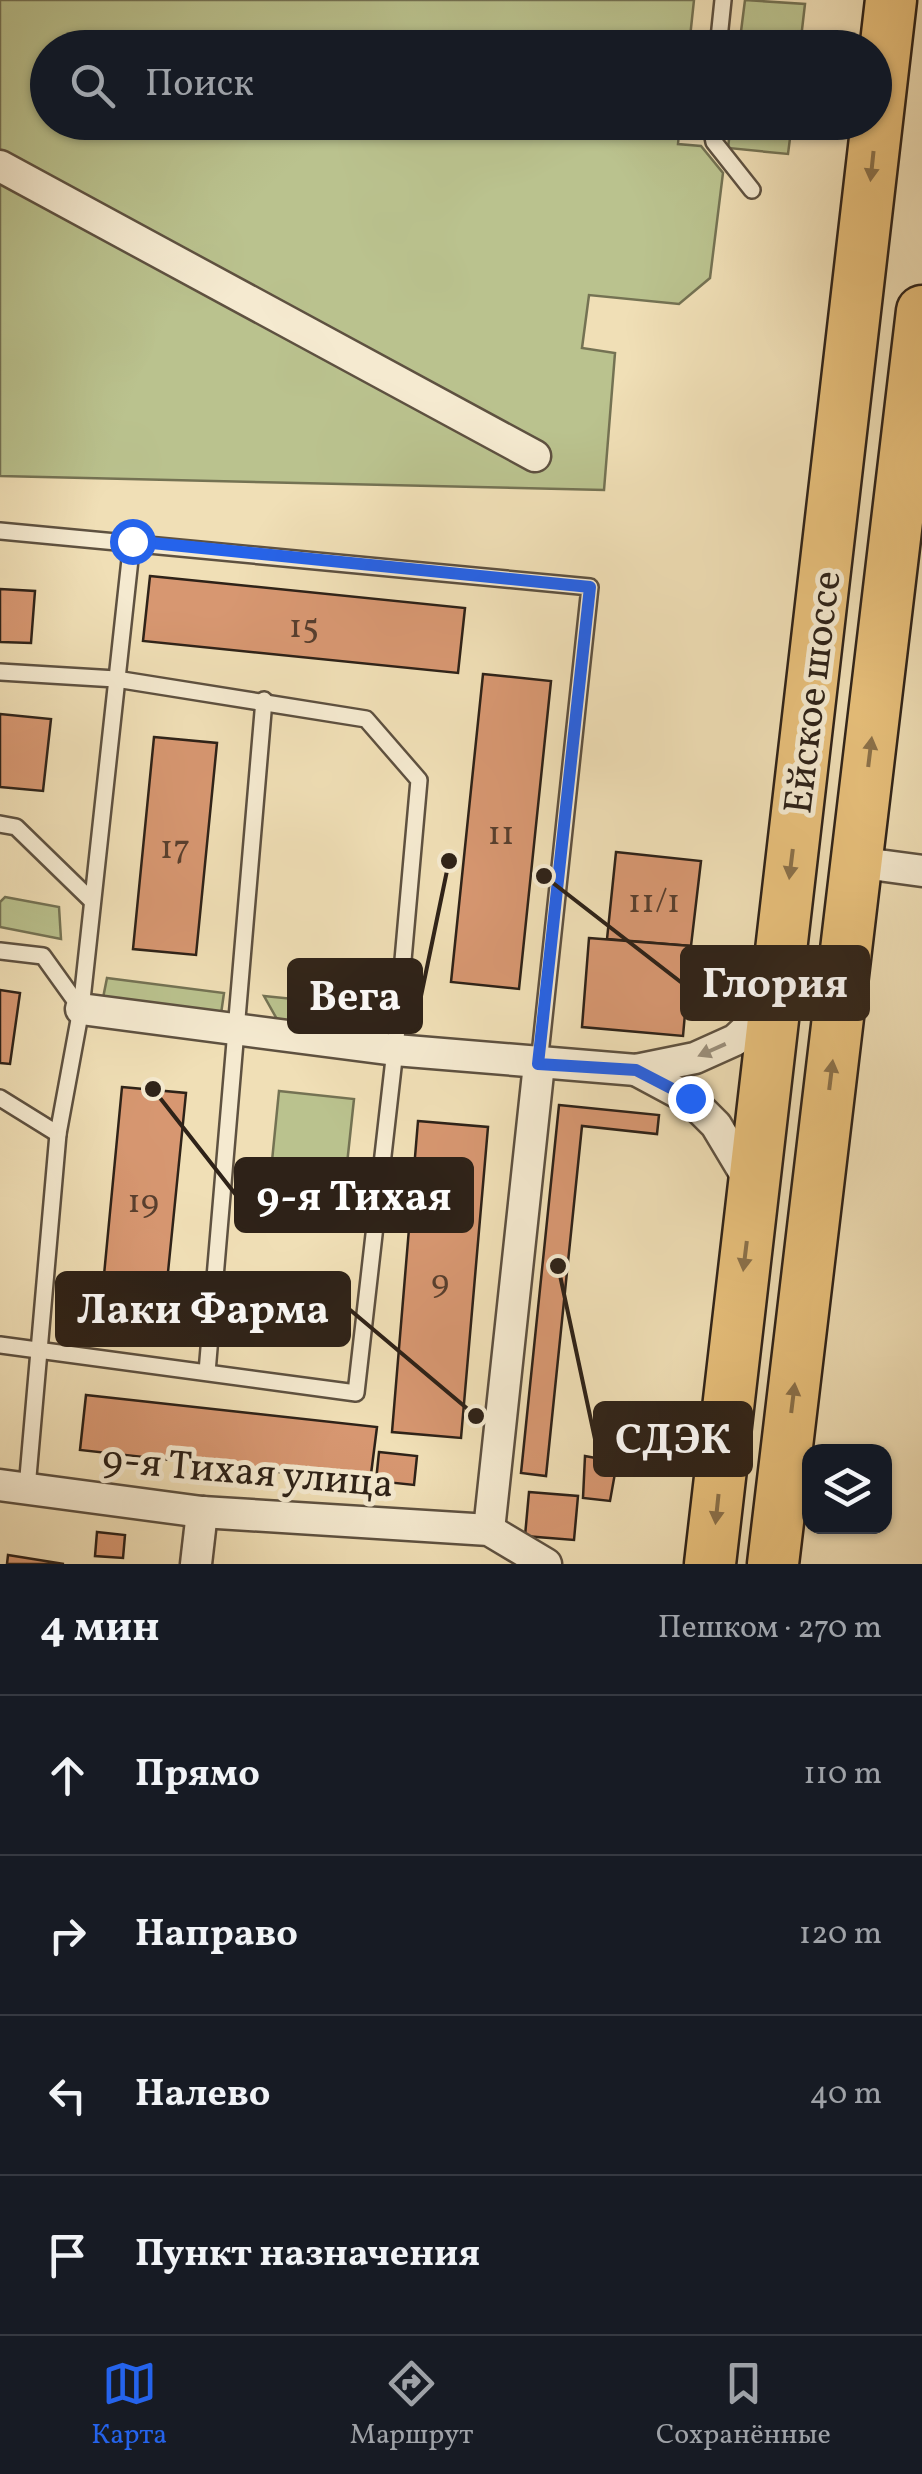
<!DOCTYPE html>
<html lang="ru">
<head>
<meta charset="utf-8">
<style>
	body { margin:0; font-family:Vollkorn,serif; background:#242831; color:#f1f3f6 }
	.controls { position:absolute; right:30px; bottom:30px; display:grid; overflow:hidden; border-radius:20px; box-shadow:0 2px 8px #0004 }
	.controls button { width:90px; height:90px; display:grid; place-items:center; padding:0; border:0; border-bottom:2px solid #363941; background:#171b24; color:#f1f3f6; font:50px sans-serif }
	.stop { position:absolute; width:30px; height:30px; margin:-22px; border:8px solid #2563eb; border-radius:50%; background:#fff }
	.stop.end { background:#2563eb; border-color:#fff; box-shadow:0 2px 10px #0008 }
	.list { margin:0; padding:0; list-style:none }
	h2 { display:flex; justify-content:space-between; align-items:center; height:130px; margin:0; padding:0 40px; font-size:42px }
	h2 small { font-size:32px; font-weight:400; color:#9ea1a6 }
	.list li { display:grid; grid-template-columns:65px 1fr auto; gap:30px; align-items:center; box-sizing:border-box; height:160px; padding:0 40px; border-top:2px solid #363941 }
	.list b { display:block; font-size:38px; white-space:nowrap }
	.list em { font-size:32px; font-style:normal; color:#9ea1a6 }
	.icon { flex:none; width:55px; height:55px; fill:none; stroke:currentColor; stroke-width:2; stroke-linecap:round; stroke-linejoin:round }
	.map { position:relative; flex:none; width:922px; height:1564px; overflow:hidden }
	.search { position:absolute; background:#171b24; box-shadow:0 2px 8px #0004; left:30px; right:30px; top:30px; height:110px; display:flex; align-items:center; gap:25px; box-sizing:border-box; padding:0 35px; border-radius:55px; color:#9ea1a6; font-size:38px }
	.sheet { height:770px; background:#171b24 }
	nav { display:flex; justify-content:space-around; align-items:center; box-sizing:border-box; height:140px; border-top:2px solid #363941; background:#171b24; font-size:28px; color:#9ea1a6 }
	nav a { display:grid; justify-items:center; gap:5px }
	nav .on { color:#2563eb }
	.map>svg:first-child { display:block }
	.green { fill:#bac28e; stroke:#747253; stroke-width:2.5 }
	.building { fill:#d79771; stroke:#2e2218; stroke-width:2.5 }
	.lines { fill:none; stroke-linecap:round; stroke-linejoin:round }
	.lane-casing { stroke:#5e5140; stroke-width:20 }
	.street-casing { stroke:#5e5140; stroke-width:35 }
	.primary-casing { stroke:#2e2218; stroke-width:55 }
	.lane { stroke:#f5ead0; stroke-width:15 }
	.street { stroke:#f5ead0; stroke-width:30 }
	.primary { stroke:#e8c07b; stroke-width:50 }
	.oneway { fill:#8b714a }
	.oneway2 { fill:#9b907d }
	.route { stroke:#2563eb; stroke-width:12 }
	.labels { text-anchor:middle; stroke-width:10; stroke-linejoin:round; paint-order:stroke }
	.number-label { font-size:35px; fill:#583f2e }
	.street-label { font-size:40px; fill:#2e2218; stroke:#f5ead0 }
	.leader { fill:none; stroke:#2e2218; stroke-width:4 }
	.callout-dot { fill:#2e2218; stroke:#f5ead0; stroke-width:4 }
	.callout { fill:#2e2218; stroke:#2e2218; stroke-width:4 }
	.callout-label { font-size:42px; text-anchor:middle; font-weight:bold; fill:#fff }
</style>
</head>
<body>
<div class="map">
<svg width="922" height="1564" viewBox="0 0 922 1564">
	<rect width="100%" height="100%" fill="#f0dfb6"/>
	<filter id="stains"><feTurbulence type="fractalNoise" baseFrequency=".002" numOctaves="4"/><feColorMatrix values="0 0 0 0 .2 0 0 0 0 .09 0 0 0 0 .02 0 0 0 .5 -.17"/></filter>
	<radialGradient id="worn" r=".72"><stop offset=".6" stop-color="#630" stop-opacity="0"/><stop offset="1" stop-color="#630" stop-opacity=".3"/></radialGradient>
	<g class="green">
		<polygon points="0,0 694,0 689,47 48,48 48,122 680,123 678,144 701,146 723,173 710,278 679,304 589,295 582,348 615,353 604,490 0,476"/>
		<polygon points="745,0 805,4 800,47 739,47"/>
		<polygon points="731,123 792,123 788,154 728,148"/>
		<polygon points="5,897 59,907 61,939 0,927 0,902"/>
		<polygon points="107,978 224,993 221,1014 103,998"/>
		<polygon points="264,996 373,1007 368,1037 278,1021"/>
		<polygon points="279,1091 354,1099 341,1220 267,1211"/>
	</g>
	<g class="building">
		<polygon points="150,576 465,608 458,673 143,641"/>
		<polygon points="0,589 35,591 31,643 0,642"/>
		<polygon points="483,674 551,681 519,989 451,982"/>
		<polygon points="0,714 51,719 43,791 0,787"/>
		<polygon points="154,737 217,743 196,955 133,949"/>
		<polygon points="616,852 701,861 691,946 607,939"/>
		<polygon points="589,938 691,946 683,1036 582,1027"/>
		<polygon points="0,990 20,993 10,1064 0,1063"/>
		<polygon points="122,1087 186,1093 165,1302 102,1296"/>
		<polygon points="559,1105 659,1115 657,1134 582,1126 546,1476 521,1473"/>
		<polygon points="418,1121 488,1127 461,1438 392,1432"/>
		<polygon points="86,1395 377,1427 370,1482 80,1450"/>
		<polygon points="379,1452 417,1456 414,1485 376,1481"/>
		<polygon points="585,1456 617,1462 610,1501 583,1498"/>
		<polygon points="529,1492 578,1496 574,1540 525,1536"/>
		<polygon points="97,1532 125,1535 123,1558 95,1556"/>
		<polygon points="8,1555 64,1564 7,1564"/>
	</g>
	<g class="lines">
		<g class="lane-casing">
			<g id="lane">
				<polyline points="718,48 723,0"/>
				<polyline points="710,122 714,142 752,190"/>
				<polyline points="0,531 590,587 539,1064"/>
				<polyline points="0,672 116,679 366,719 419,780 395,1050 356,1393 0,1345"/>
				<polyline points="0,824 16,827 91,900"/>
				<polyline points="0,951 43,956 81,1009"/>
				<polyline points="0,1098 58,1134"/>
				<polyline points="207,1372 264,700"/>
				<polyline points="27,1488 58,1134 81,1009 132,541"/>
			</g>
		</g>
		<g class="street-casing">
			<g id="street">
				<polyline points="0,166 535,456"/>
				<polyline points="856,862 922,871"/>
				<polyline points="81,1009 395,1050 636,1070 695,1058 735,1040 774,1004"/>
				<polyline points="636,1070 690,1099 716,1125 752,1185"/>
				<polyline points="0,1485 202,1512 489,1530 546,1564"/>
				<polyline points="489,1530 539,1064"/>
				<polyline points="196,1564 202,1512"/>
			</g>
		</g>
		<g class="primary-casing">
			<g id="primary">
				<polyline points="710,1564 891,0"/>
				<polyline points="773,1564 922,311"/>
			</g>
		</g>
		<use href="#lane" class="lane"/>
		<use href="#street" class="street"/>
		<use href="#primary" class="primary"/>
	</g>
	<defs><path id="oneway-solid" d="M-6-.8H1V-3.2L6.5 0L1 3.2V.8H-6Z" transform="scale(2.5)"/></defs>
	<g class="oneway">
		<use href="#oneway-solid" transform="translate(872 166) rotate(96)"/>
		<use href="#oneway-solid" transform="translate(870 752) rotate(-83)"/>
		<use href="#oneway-solid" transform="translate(791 864) rotate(97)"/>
		<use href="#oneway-solid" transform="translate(831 1075) rotate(-83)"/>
		<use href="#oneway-solid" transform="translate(745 1256) rotate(97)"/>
		<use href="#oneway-solid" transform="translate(793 1398) rotate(-83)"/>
		<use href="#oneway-solid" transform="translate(717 1509) rotate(96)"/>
	</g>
	<use class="oneway2" href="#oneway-solid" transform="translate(712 1050) rotate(156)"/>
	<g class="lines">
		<polyline class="route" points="132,541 590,587 538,1064 636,1070 690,1098"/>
	</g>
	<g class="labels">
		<g class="number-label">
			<text x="304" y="637">15</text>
			<text x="501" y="844">11</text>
			<text x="175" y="858">17</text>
			<text x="654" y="912">11/1</text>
			<text x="143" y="1212">19</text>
			<text x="440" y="1292">9</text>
		</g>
		<g class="street-label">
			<text transform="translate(811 692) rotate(-83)" y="14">Ейское шоссе</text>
			<text transform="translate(248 1470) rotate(5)" y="14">9-я Тихая улица</text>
		</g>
	</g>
	<path class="leader" d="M544 876L682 983M449 861L421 996M153 1089L236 1195M476 1416L349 1309M558 1266L595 1439"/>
	<g class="callout-dot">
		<circle cx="544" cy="876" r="10"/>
		<circle cx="449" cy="861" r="10"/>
		<circle cx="153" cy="1089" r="10"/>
		<circle cx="476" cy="1416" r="10"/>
		<circle cx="558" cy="1266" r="10"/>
	</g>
	<g class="callout">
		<rect x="682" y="947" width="186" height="72" rx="10"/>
		<rect x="289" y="960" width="132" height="72" rx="10"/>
		<rect x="236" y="1159" width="236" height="72" rx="10"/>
		<rect x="57" y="1273" width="292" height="72" rx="10"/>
		<rect x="595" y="1403" width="156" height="72" rx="10"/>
	</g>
	<g class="callout-label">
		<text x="775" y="997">Глория</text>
		<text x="355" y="1010">Вега</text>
		<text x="354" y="1210">9-я Тихая</text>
		<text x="203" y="1323">Лаки Фарма</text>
		<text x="673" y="1453">СДЭК</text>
	</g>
	<rect width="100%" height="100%" filter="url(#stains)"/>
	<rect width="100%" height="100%" fill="url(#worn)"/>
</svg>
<div class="controls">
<button><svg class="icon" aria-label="layers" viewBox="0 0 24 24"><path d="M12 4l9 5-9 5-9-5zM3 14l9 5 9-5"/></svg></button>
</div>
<div class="stop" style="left:132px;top:541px"></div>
<div class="stop end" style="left:690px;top:1098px"></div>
<div class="search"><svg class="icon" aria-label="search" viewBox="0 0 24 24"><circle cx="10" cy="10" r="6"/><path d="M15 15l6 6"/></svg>Поиск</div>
</div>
<section class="sheet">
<h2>4 мин<small>Пешком · 270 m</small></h2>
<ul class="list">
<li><svg class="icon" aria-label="ahead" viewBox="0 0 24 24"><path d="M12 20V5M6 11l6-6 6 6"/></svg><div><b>Прямо</b></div><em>110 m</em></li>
<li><svg class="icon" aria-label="right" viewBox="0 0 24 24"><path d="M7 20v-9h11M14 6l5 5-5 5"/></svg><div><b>Направо</b></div><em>120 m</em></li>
<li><svg class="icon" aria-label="left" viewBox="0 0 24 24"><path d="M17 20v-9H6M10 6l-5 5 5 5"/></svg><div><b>Налево</b></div><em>40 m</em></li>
<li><svg class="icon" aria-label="arrive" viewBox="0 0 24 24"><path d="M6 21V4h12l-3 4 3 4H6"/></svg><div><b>Пункт назначения</b></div></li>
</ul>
</section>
<nav>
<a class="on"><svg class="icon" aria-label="map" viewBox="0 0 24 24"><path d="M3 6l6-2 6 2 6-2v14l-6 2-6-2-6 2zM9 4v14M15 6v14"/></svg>Карта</a>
<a><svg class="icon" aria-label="directions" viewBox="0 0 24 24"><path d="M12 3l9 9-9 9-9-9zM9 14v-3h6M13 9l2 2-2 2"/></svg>Маршрут</a>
<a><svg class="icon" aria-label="saved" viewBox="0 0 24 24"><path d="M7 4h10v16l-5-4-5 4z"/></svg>Сохранённые</a>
</nav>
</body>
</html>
